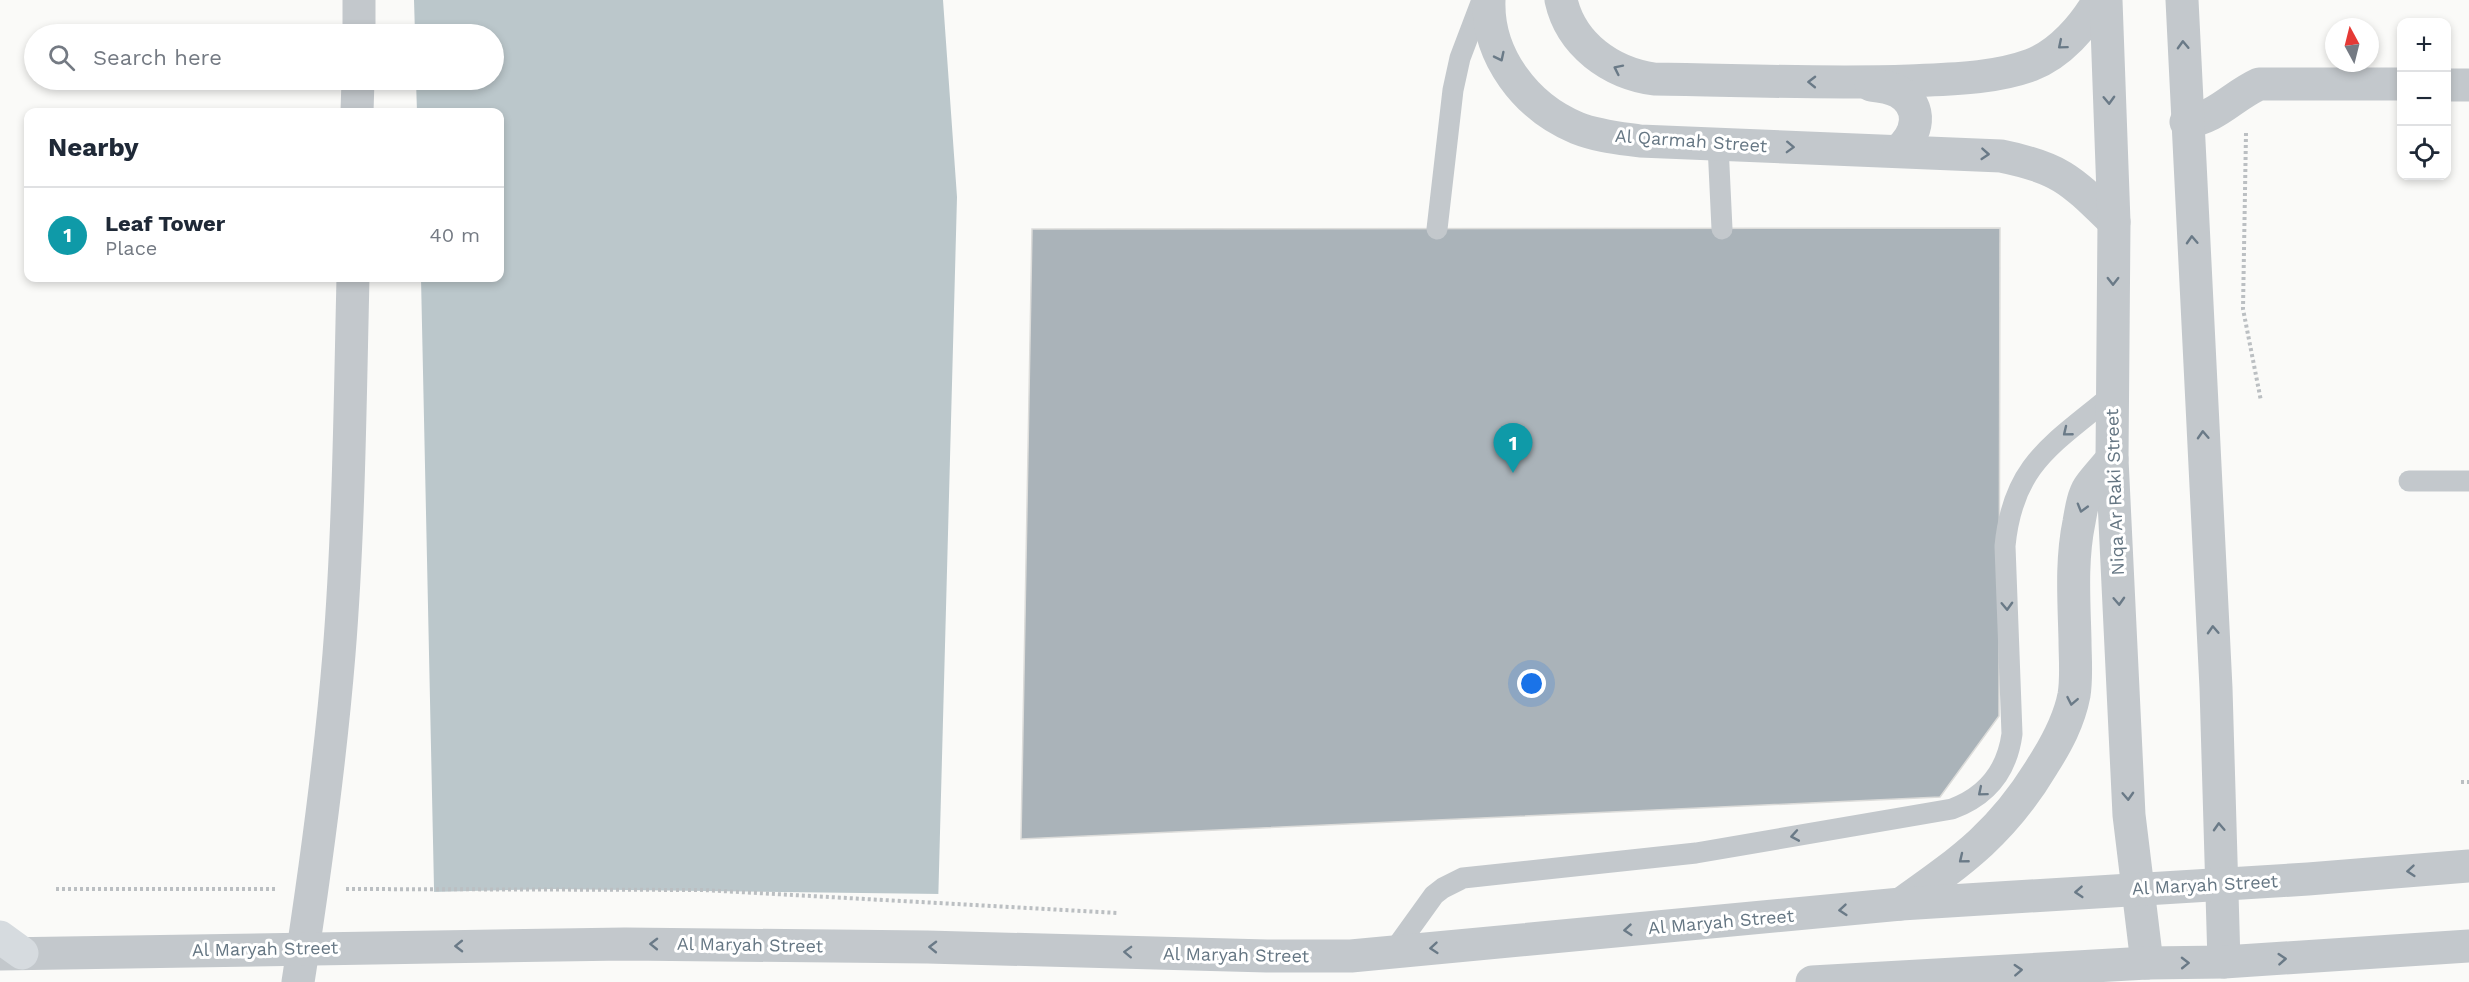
<!DOCTYPE html>
<html lang="en">
<head>
<meta charset="utf-8">
<style>
	body { margin:0; font-family:"Work Sans",sans-serif; background:#f6f6f7; color:#1f2937 }
	.controls { position:absolute; right:18px; top:18px; display:grid; overflow:hidden; border-radius:12px; box-shadow:0 3px 9px #0003 }
	.controls button { width:54px; height:54px; display:grid; place-items:center; padding:0; border:0; border-bottom:2px solid #e0e1e3; background:#fff; color:#1f2937; font:30px sans-serif }
	.compass { position:absolute; left:2325px; top:18px; width:54px; height:54px; border-radius:50%; background:#fff; box-shadow:0 3px 9px #0003; rotate:353deg }
	.you { position:absolute; left:1532px; top:684px; width:21px; height:21px; margin:-15px; border:4px solid #fff; border-radius:50%; background:#1a73e8; box-shadow:0 0 0 9px #1a73e833 }
	.badge { display:grid; place-items:center; width:39px; height:39px; border-radius:50%; background:#e4572e; color:#fff; font-size:20px; font-weight:700 }
	.pin { position:absolute; translate:-50% -50px; filter:drop-shadow(0 2px 3px #0008) }
	.pin::after { content:''; position:absolute; top:32px; width:21px; height:18px; background:inherit; clip-path:polygon(0 0,100% 0,50% 100%) }
	.list { margin:0; padding:0; list-style:none }
	h2 { display:flex; justify-content:space-between; align-items:center; height:78px; margin:0; padding:0 24px; font-size:26px }
	h2 small { font-size:20px; font-weight:400; color:#747a83 }
	.list li { display:grid; grid-template-columns:39px 1fr auto; gap:18px; align-items:center; box-sizing:border-box; height:96px; padding:0 24px; border-top:2px solid #e0e1e3 }
	.list b { display:block; font-size:22px; white-space:nowrap }
	.list p { margin:0; font-size:20px; white-space:nowrap; color:#747a83 }
	.list em { font-size:20px; font-style:normal; color:#747a83 }
	.icon { flex:none; width:33px; height:33px; fill:none; stroke:currentColor; stroke-width:2; stroke-linecap:round; stroke-linejoin:round }
	.map { position:relative; flex:none; width:2469px; height:982px; overflow:hidden }
	.search { position:absolute; background:#fff; box-shadow:0 3px 9px #0003; left:24px; top:24px; width:480px; height:66px; display:flex; align-items:center; gap:15px; box-sizing:border-box; padding:0 21px; border-radius:33px; color:#747a83; font-size:22px }
	.panel { position:absolute; background:#fff; box-shadow:0 3px 9px #0003; left:24px; top:108px; width:480px; height:174px; border-radius:12px }
	.map>svg:first-child { display:block }
	.water { fill:#bbc7cb }
	.pier { fill:#fafaf8 }
	.building { fill:#aab3b9; stroke:#dcdcda; stroke-width:1.5 }
	.lines { fill:none; stroke-linecap:round; stroke-linejoin:round }
	.path { stroke:#bbbfc2; stroke-width:4; stroke-dasharray:3 3; stroke-linecap:butt }
	.service { stroke:#c3c8cc; stroke-width:21 }
	.minor { stroke:#c3c8cc; stroke-width:33 }
	.tertiary { stroke:#c3c8cc; stroke-width:33 }
	.secondary { stroke:#d6dbdf; stroke-width:33 }
	.oneway { stroke:#6a7a87 }
	.labels { text-anchor:middle; stroke-width:6; stroke-linejoin:round; paint-order:stroke }
	.street-label { font-size:18px; fill:#657683; stroke:#fff }
</style>
</head>
<body>
<div class="map">
<svg width="2469" height="982" viewBox="0 0 2469 982">
	<rect width="100%" height="100%" fill="#fafaf8"/>
	<polygon class="water" points="414,0 943,0 957,197 936,982 436,982 421,278 500,278 500,112 417,112 416,80 494,80 494,34 415,34"/>
	<polygon class="pier" points="552,889 941,894 939,982 433,982 431,892"/>
	<polygon class="building" points="2000,228 1999,716 1940,797 1021,839 1032,229"/>
	<g class="lines">
		<g class="path">
			<polyline points="2246,133 2243,309 2261,401"/>
			<polyline points="2461,782 2469,782"/>
			<polyline points="56,889 278,889"/>
			<polyline points="346,889 703,890 1118,913"/>
		</g>
		<g class="service">
			<polyline points="1718,145 1722,229"/>
			<polyline points="1437,229 1453,90 1460,58 1482,0"/>
			<polyline points="2409,481 2469,481"/>
			<path d="M1393,952L1434,895L1443,888L1463,878L1696,853L1952,809C1987,796 2007,771 2012,734L2005,546C2013,463 2054,444 2112,395"/>
		</g>
		<g class="minor">
			<path d="M1489,0C1487,56 1526,107 1577,128C1597,136 1619,138 1640,141L2001,156C2061,168 2072,181 2114,222"/>
			<path d="M1561,0C1571,45 1611,73 1654,79C1739,80 1824,84 1909,81C1949,79 1993,79 2031,65C2060,54 2084,26 2099,0"/>
			<polyline points="359,34 359,0"/>
			<path d="M1871,85C1881,86 1890,87 1899,92C1924,107 1918,135 1898,151"/>
			<polyline points="2446,85 2469,85"/>
			<polyline points="357,112 358,80"/>
			<path d="M2186,122C2218,117 2231,97 2259,84H2402"/>
			<path d="M298,982C315,873 330,764 339,654C349,529 350,403 353,278"/>
		</g>
		<g class="tertiary">
			<polyline points="2106,0 2114,222 2112,459 2129,815 2147,963"/>
			<polyline points="2182,0 2216,688 2224,962"/>
			<path d="M1901,904C1963,860 2003,832 2043,765C2057,743 2069,721 2074,695C2077,677 2075,658 2075,640C2074,600 2071,561 2079,522C2081,511 2083,496 2089,487C2096,477 2105,468 2112,459"/>
			<polyline points="0,954 625,944 927,947 1267,956 1351,956 1901,904 2308,879 2469,866"/>
			<polyline points="1812,982 2147,963 2224,962 2469,946"/>
		</g>
		<polyline class="secondary" points="0,937 22,953"/>
	</g>
	<defs><path id="oneway-chevron" d="M-2-3.5L2.5 0L-2 3.5" fill="none" stroke-width="1.6" stroke-linecap="round" stroke-linejoin="round" transform="scale(1.5)"/></defs>
	<g class="oneway">
		<use href="#oneway-chevron" transform="translate(2062 45) rotate(140)"/>
		<use href="#oneway-chevron" transform="translate(2183 45) rotate(-92)"/>
		<use href="#oneway-chevron" transform="translate(1500 57) rotate(64)"/>
		<use href="#oneway-chevron" transform="translate(1618 69) rotate(-154)"/>
		<use href="#oneway-chevron" transform="translate(1812 82) rotate(-179)"/>
		<use href="#oneway-chevron" transform="translate(2109 100) rotate(88)"/>
		<use href="#oneway-chevron" transform="translate(1790 147) rotate(2)"/>
		<use href="#oneway-chevron" transform="translate(1985 154) rotate(4)"/>
		<use href="#oneway-chevron" transform="translate(2192 240) rotate(-93)"/>
		<use href="#oneway-chevron" transform="translate(2113 281) rotate(90)"/>
		<use href="#oneway-chevron" transform="translate(2067 432) rotate(141)"/>
		<use href="#oneway-chevron" transform="translate(2203 435) rotate(-93)"/>
		<use href="#oneway-chevron" transform="translate(2082 508) rotate(106)"/>
		<use href="#oneway-chevron" transform="translate(2119 601) rotate(87)"/>
		<use href="#oneway-chevron" transform="translate(2007 606) rotate(88)"/>
		<use href="#oneway-chevron" transform="translate(2213 630) rotate(-93)"/>
		<use href="#oneway-chevron" transform="translate(2072 701) rotate(101)"/>
		<use href="#oneway-chevron" transform="translate(1982 792) rotate(140)"/>
		<use href="#oneway-chevron" transform="translate(2128 796) rotate(87)"/>
		<use href="#oneway-chevron" transform="translate(2219 827) rotate(-93)"/>
		<use href="#oneway-chevron" transform="translate(1795 836) rotate(170)"/>
		<use href="#oneway-chevron" transform="translate(1963 859) rotate(141)"/>
		<use href="#oneway-chevron" transform="translate(2411 871) rotate(175)"/>
		<use href="#oneway-chevron" transform="translate(2079 892) rotate(176)"/>
		<use href="#oneway-chevron" transform="translate(1843 910) rotate(175)"/>
		<use href="#oneway-chevron" transform="translate(1628 930) rotate(175)"/>
		<use href="#oneway-chevron" transform="translate(654 944) rotate(-179)"/>
		<use href="#oneway-chevron" transform="translate(459 946) rotate(179)"/>
		<use href="#oneway-chevron" transform="translate(933 947) rotate(-179)"/>
		<use href="#oneway-chevron" transform="translate(1434 948) rotate(175)"/>
		<use href="#oneway-chevron" transform="translate(1128 952) rotate(-178)"/>
		<use href="#oneway-chevron" transform="translate(2282 959) rotate(-4)"/>
		<use href="#oneway-chevron" transform="translate(2185 963) rotate(-1)"/>
		<use href="#oneway-chevron" transform="translate(2018 970) rotate(-3)"/>
	</g>
	<g class="labels">
		<g class="street-label">
			<text transform="translate(1691 141) rotate(4)" y="6">Al Qarmah Street</text>
			<text transform="translate(2115 492) rotate(-92)" y="6">Niqa Ar Raki Street</text>
			<text transform="translate(2205 885) rotate(-3)" y="6">Al Maryah Street</text>
			<text transform="translate(1721 922) rotate(-5)" y="6">Al Maryah Street</text>
			<text transform="translate(750 945) rotate(1)" y="6">Al Maryah Street</text>
			<text transform="translate(265 949) rotate(-1)" y="6">Al Maryah Street</text>
			<text transform="translate(1236 955) rotate(1)" y="6">Al Maryah Street</text>
		</g>
	</g>
</svg>
<div class="controls">
<button>+</button>
<button>−</button>
<button><svg class="icon" aria-label="locate" viewBox="0 0 24 24"><circle cx="12" cy="12" r="6"/><path d="M12 2v4M12 18v4M2 12h4M18 12h4"/></svg></button>
</div>
<svg class="compass" viewBox="-18 -18 36 36"><path d="M0-13l5 13h-10z" fill="#e53935"/><path d="M0 13l5-13h-10z" fill="#747a83"/></svg>
<div class="you"></div>
<div class="pin badge" style="left:1513px;top:473px;background:#0f9aa8">1</div>
<div class="search"><svg class="icon" aria-label="search" viewBox="0 0 24 24"><circle cx="10" cy="10" r="6"/><path d="M15 15l6 6"/></svg>Search here</div>
<section class="panel">
<h2>Nearby<small></small></h2>
<ul class="list">
<li><span class="badge" style="background:#0f9aa8">1</span><div><b>Leaf Tower</b><p>Place</p></div><em>40 m</em></li>
</ul>
</section>
</div>
</body>
</html>
